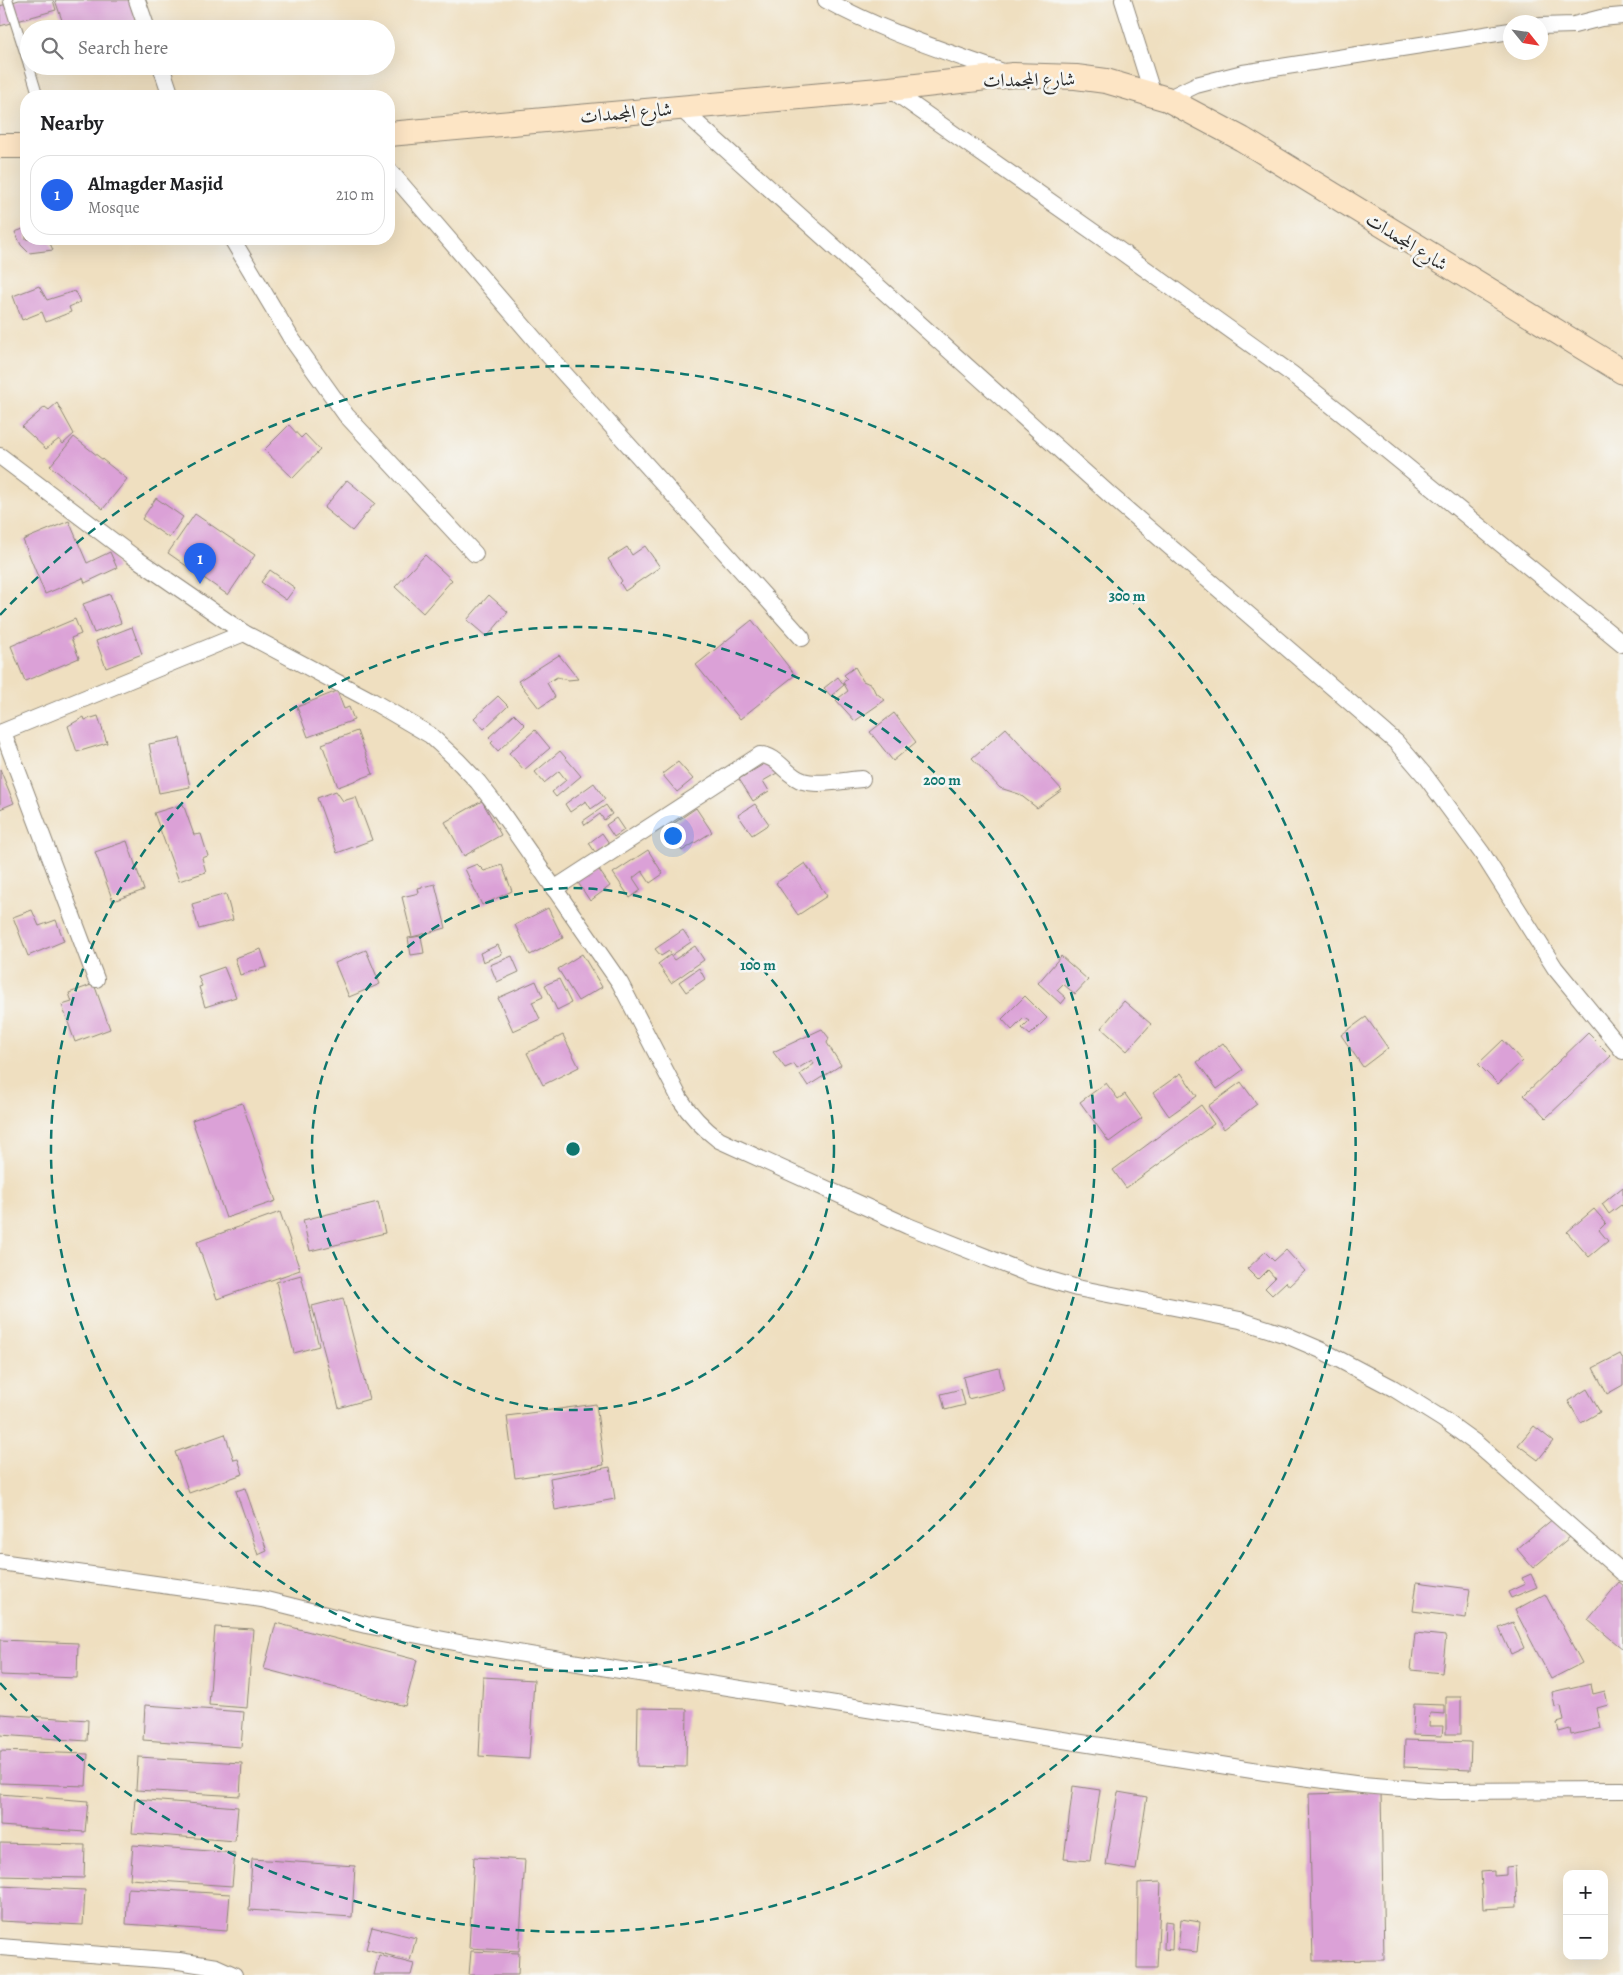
<!DOCTYPE html>
<html lang="en">
<head>
<meta charset="utf-8">
<style>
	body { margin:0; font-family:Alegreya,Amiri,serif; background:#f2f2f2; color:#202124 }
	.controls { position:absolute; right:15px; bottom:15px; display:grid; overflow:hidden; border-radius:10px; box-shadow:0 5px 20px #0002 }
	.controls button { width:45px; height:45px; display:grid; place-items:center; padding:0; border:0; border-bottom:1px solid #e0e0e0; background:#fff; color:#202124; font:25px sans-serif }
	.compass { position:absolute; left:1503px; top:15px; width:45px; height:45px; border-radius:50%; background:#fff; box-shadow:0 5px 20px #0002; rotate:120deg }
	.you { position:absolute; left:672px; top:835px; width:18px; height:18px; margin:-12px; border:4px solid #fff; border-radius:50%; background:#1a73e8; box-shadow:0 0 0 8px #1a73e833 }
	.badge { display:grid; place-items:center; width:32px; height:32px; border-radius:50%; background:#2563eb; color:#fff; font-size:16px; font-weight:700 }
	.pin { position:absolute; translate:-50% -41px; filter:drop-shadow(0 1px 2px #0008) }
	.pin::after { content:''; position:absolute; top:26px; width:18px; height:15px; background:inherit; clip-path:polygon(0 0,100% 0,50% 100%) }
	.list { margin:0; padding:0; list-style:none }
	h2 { display:flex; justify-content:space-between; align-items:center; height:65px; margin:0; padding:0 20px; font-size:21px }
	h2 small { font-size:16px; font-weight:400; color:#757577 }
	.list li { display:grid; grid-template-columns:32px 1fr auto; gap:15px; align-items:center; box-sizing:border-box; height:80px; margin:0 10px 10px; padding:0 10px; border:1px solid #e0e0e0; border-radius:20px }
	.list b { display:block; font-size:19px; white-space:nowrap }
	.list p { margin:0; font-size:16px; white-space:nowrap; color:#757577 }
	.list em { font-size:16px; font-style:normal; color:#757577 }
	.icon { flex:none; width:28px; height:28px; fill:none; stroke:currentColor; stroke-width:2; stroke-linecap:round; stroke-linejoin:round }
	.map { position:relative; flex:none; width:1623px; height:1975px; overflow:hidden }
	.search { position:absolute; background:#fff; box-shadow:0 5px 20px #0002; left:20px; top:20px; width:375px; height:55px; display:flex; align-items:center; gap:12px; box-sizing:border-box; padding:0 18px; border-radius:28px; color:#757577; font-size:19px }
	.panel { position:absolute; background:#fff; box-shadow:0 5px 20px #0002; left:20px; top:90px; width:375px; height:155px; border-radius:20px }
	.map>svg:first-child { display:block }
	.building { fill:#dba1d7 }
	.lines { fill:none; stroke-linecap:round; stroke-linejoin:round }
	.lane-casing { stroke:#8d8576; stroke-width:11 }
	.street-casing { stroke:#8d8576; stroke-width:18 }
	.secondary-casing { stroke:#8d8576; stroke-width:26 }
	.lane { stroke:#fff; stroke-width:9 }
	.street { stroke:#fff; stroke-width:16 }
	.secondary { stroke:#fde5c5; stroke-width:24 }
	.ring { fill:none; stroke:#0f766e; stroke-width:2.5; stroke-dasharray:9 6 }
	.labels { text-anchor:middle; stroke-width:5; stroke-linejoin:round; paint-order:stroke }
	.street-label { font-size:19px; fill:#2b2b2b; stroke:#f6f6f2 }
	.centre { fill:#0f766e; stroke:#f6f6f2; stroke-width:2.5 }
	.ring-label { font-size:15px; text-anchor:middle; font-weight:bold; fill:#0f766e; stroke:#f6f6f2; stroke-width:5; stroke-linejoin:round; paint-order:stroke }
</style>
</head>
<body>
<div class="map">
<svg width="1623" height="1975" viewBox="0 0 1623 1975">
	<rect width="100%" height="100%" fill="#f6f6f2"/>
	<filter id="ink" filterUnits="userSpaceOnUse"><feTurbulence type="fractalNoise" baseFrequency=".02" numOctaves="2"/><feDisplacementMap in="SourceGraphic" scale="10" xChannelSelector="R" yChannelSelector="G"/><feConvolveMatrix kernelMatrix="1 2 1 2 8 2 1 2 1" color-interpolation-filters="sRGB"/></filter>
	<filter id="wash" filterUnits="userSpaceOnUse"><feTurbulence type="fractalNoise" baseFrequency=".0096" numOctaves="4" result="noise"/><feDisplacementMap in="SourceGraphic" scale="20" xChannelSelector="R" yChannelSelector="G"/><feGaussianBlur stdDeviation="1.12" result="paint"/><feColorMatrix in="noise" values="0 0 0 0 0 0 0 0 0 0 0 0 0 0 0 0 0 1.4 0 .05"/><feComposite in="paint" operator="in"/></filter>
	<g filter="url(#wash)">
		<rect width="100%" height="100%" fill="#efdfc0"/>
		<g id="blocks">
			<g class="building">
				<polygon points="19,0 53,0 56,10 0,26 0,6"/>
				<polygon points="55,0 130,0 140,29 65,29"/>
				<polygon points="26,228 26,239 48,239 53,250 29,253 21,245 15,232"/>
				<polygon points="39,286 47,300 75,291 80,302 69,307 71,312 46,322 42,312 22,320 13,296"/>
				<polygon points="57,403 74,434 63,444 59,439 46,449 22,427 45,407 49,410"/>
				<polygon points="289,425 301,438 305,434 320,450 293,478 264,450"/>
				<polygon points="74,437 127,479 103,509 50,466"/>
				<polygon points="347,480 375,503 352,531 324,508"/>
				<polygon points="156,498 183,517 169,538 142,519"/>
				<polygon points="195,514 255,555 228,595 168,553"/>
				<polygon points="69,521 87,563 110,552 117,568 85,583 83,578 45,594 23,540"/>
				<polygon points="645,546 660,567 625,591 620,583 622,581 608,559 627,547 632,555"/>
				<polygon points="425,555 452,580 423,613 395,587"/>
				<polygon points="270,570 295,588 286,600 261,582"/>
				<polygon points="110,594 121,623 94,633 83,604"/>
				<polygon points="489,595 508,612 487,637 467,620"/>
				<polygon points="75,619 81,634 71,638 79,658 25,681 11,646"/>
				<polygon points="752,620 795,675 740,719 696,665"/>
				<polygon points="132,627 142,654 106,668 96,641"/>
				<polygon points="559,655 578,679 568,680 557,677 547,683 555,697 539,708 518,681"/>
				<polygon points="855,667 863,681 872,685 875,692 885,700 855,721 836,700 848,691 843,682 848,679 844,675"/>
				<polygon points="838,677 844,685 831,696 824,688"/>
				<polygon points="337,691 344,709 349,707 354,720 308,737 297,707"/>
				<polygon points="498,696 508,706 484,729 474,718"/>
				<polygon points="894,713 916,742 893,761 870,732"/>
				<polygon points="514,714 525,725 498,751 491,743 493,741 489,737"/>
				<polygon points="98,716 107,743 77,752 68,726 84,717 85,720"/>
				<polygon points="1006,728 1062,790 1037,808 1019,794 1000,788 972,758"/>
				<polygon points="535,730 550,748 524,770 509,753"/>
				<polygon points="357,731 373,774 338,787 322,744"/>
				<polygon points="180,738 190,787 159,793 149,744"/>
				<polygon points="560,751 581,776 556,797 552,792 566,780 559,771 544,783 535,772"/>
				<polygon points="769,761 777,773 763,781 769,791 753,801 739,779"/>
				<polygon points="678,762 693,779 677,792 662,774"/>
				<polygon points="0,769 14,803 0,809"/>
				<polygon points="594,783 605,799 591,809 586,801 570,812 565,804"/>
				<polygon points="336,791 343,801 356,797 372,840 337,853 317,798"/>
				<polygon points="482,801 501,835 464,856 445,822"/>
				<polygon points="183,804 194,835 201,834 208,856 202,858 206,872 179,881 154,813"/>
				<polygon points="755,804 769,824 752,835 738,815"/>
				<polygon points="606,805 612,814 604,820 600,814 585,825 583,821"/>
				<polygon points="696,808 712,832 682,851 667,828"/>
				<polygon points="616,818 624,830 614,837 606,825"/>
				<polygon points="602,833 609,843 595,852 589,843"/>
				<polygon points="127,841 144,890 113,901 95,852"/>
				<polygon points="648,850 663,874 650,883 642,871 633,878 641,890 630,898 613,873"/>
				<polygon points="805,863 827,896 798,915 776,883"/>
				<polygon points="477,864 484,871 502,865 512,891 482,905 465,869"/>
				<polygon points="597,867 610,886 590,901 577,881"/>
				<polygon points="435,884 446,928 412,937 402,897 419,893 418,888"/>
				<polygon points="226,894 233,920 199,929 192,904"/>
				<polygon points="548,908 563,938 530,955 515,925"/>
				<polygon points="32,910 39,926 56,920 64,941 28,956 13,917"/>
				<polygon points="683,930 691,942 672,955 669,951 661,956 655,949"/>
				<polygon points="421,936 424,953 411,955 408,938"/>
				<polygon points="498,945 502,954 483,962 480,953"/>
				<polygon points="695,946 704,960 671,983 658,964 670,955 674,960"/>
				<polygon points="261,949 267,967 240,975 235,958"/>
				<polygon points="366,950 380,984 349,997 335,963"/>
				<polygon points="582,954 602,987 578,1001 558,969"/>
				<polygon points="512,956 519,972 497,982 490,965"/>
				<polygon points="1061,956 1088,980 1075,994 1063,984 1057,990 1066,998 1061,1004 1038,983"/>
				<polygon points="224,967 236,997 205,1007 199,987 202,986 198,976"/>
				<polygon points="699,968 705,979 686,992 679,982"/>
				<polygon points="559,979 571,1003 557,1010 545,985"/>
				<polygon points="536,981 543,997 532,1002 540,1019 513,1031 498,998"/>
				<polygon points="94,984 110,1029 75,1042 62,1005 72,1002 69,993"/>
				<polygon points="1025,996 1047,1018 1030,1035 1022,1028 1029,1021 1024,1018 1012,1030 1002,1019"/>
				<polygon points="1124,1001 1151,1024 1127,1051 1101,1028"/>
				<polygon points="1366,1017 1388,1048 1363,1067 1341,1035"/>
				<polygon points="822,1029 829,1038 827,1043 841,1065 808,1086 800,1074 814,1064 812,1060 797,1069 794,1064 785,1068 773,1052"/>
				<polygon points="1588,1033 1611,1056 1546,1118 1524,1095"/>
				<polygon points="563,1035 579,1067 543,1085 527,1053"/>
				<polygon points="1503,1040 1522,1061 1498,1084 1478,1064"/>
				<polygon points="1223,1043 1243,1070 1217,1089 1197,1062"/>
				<polygon points="1181,1073 1197,1096 1169,1116 1153,1093"/>
				<polygon points="1241,1082 1257,1104 1224,1129 1208,1106"/>
				<polygon points="1106,1083 1118,1099 1125,1094 1142,1118 1109,1142 1080,1102"/>
				<polygon points="242,1103 276,1201 226,1218 192,1120"/>
				<polygon points="1201,1105 1214,1124 1126,1188 1113,1170"/>
				<polygon points="1623,1187 1623,1207 1621,1205 1609,1214 1602,1204"/>
				<polygon points="378,1202 385,1233 310,1251 303,1220"/>
				<polygon points="1594,1209 1606,1223 1599,1230 1608,1241 1589,1257 1567,1232"/>
				<polygon points="280,1212 300,1270 217,1299 197,1242"/>
				<polygon points="1286,1250 1305,1271 1289,1286 1286,1282 1272,1295 1265,1288 1275,1278 1268,1270 1258,1280 1247,1269 1265,1252 1274,1261"/>
				<polygon points="301,1275 319,1346 294,1353 276,1282"/>
				<polygon points="343,1298 369,1399 339,1408 312,1306"/>
				<polygon points="1620,1354 1623,1359 1623,1385 1607,1394 1593,1368"/>
				<polygon points="999,1368 1004,1390 968,1399 963,1377"/>
				<polygon points="961,1389 965,1405 945,1410 941,1394"/>
				<polygon points="1587,1389 1600,1412 1581,1423 1568,1401"/>
				<polygon points="596,1404 604,1465 515,1478 507,1416"/>
				<polygon points="1534,1426 1553,1441 1538,1460 1518,1445"/>
				<polygon points="225,1434 234,1460 238,1459 243,1474 189,1493 175,1452"/>
				<polygon points="610,1467 615,1499 555,1510 550,1478"/>
				<polygon points="245,1488 267,1551 258,1555 236,1491"/>
				<polygon points="1554,1518 1570,1537 1533,1568 1517,1549"/>
				<polygon points="1531,1574 1537,1587 1511,1598 1508,1592 1525,1584 1522,1578"/>
				<polygon points="1417,1582 1470,1589 1466,1618 1413,1611"/>
				<polygon points="1619,1582 1623,1585 1623,1649 1588,1620"/>
				<polygon points="1545,1594 1582,1663 1551,1679 1515,1610"/>
				<polygon points="1513,1622 1524,1648 1511,1654 1499,1628"/>
				<polygon points="276,1623 417,1660 405,1706 264,1669"/>
				<polygon points="215,1627 253,1629 247,1708 209,1705"/>
				<polygon points="1415,1633 1446,1636 1442,1673 1411,1670"/>
				<polygon points="0,1640 78,1643 77,1678 0,1675"/>
				<polygon points="483,1677 534,1680 529,1759 479,1756"/>
				<polygon points="1591,1683 1593,1694 1605,1691 1608,1705 1597,1708 1601,1728 1571,1735 1570,1729 1559,1732 1557,1723 1564,1721 1561,1706 1555,1707 1552,1692"/>
				<rect x="1446" y="1697" width="15" height="37"/>
				<polygon points="1414,1704 1444,1705 1444,1714 1430,1713 1429,1726 1443,1726 1442,1736 1413,1735"/>
				<polygon points="145,1705 244,1712 241,1747 143,1740"/>
				<polygon points="638,1708 687,1709 686,1767 637,1766"/>
				<polygon points="0,1714 88,1720 87,1741 0,1735"/>
				<polygon points="1405,1740 1471,1742 1470,1770 1404,1767"/>
				<polygon points="0,1751 88,1754 86,1786 0,1783"/>
				<polygon points="138,1757 242,1763 240,1796 136,1790"/>
				<polygon points="1073,1786 1100,1790 1090,1861 1064,1859"/>
				<polygon points="1118,1792 1147,1797 1136,1870 1106,1865"/>
				<polygon points="1381,1792 1384,1960 1313,1961 1309,1794"/>
				<polygon points="0,1794 88,1801 85,1832 0,1826"/>
				<polygon points="135,1799 238,1807 235,1841 132,1833"/>
				<polygon points="0,1843 85,1845 84,1878 0,1876"/>
				<polygon points="133,1845 235,1853 232,1886 130,1879"/>
				<polygon points="474,1857 525,1860 519,1951 469,1948"/>
				<polygon points="252,1859 355,1866 352,1917 249,1910"/>
				<polygon points="1515,1866 1517,1907 1483,1909 1481,1872 1494,1871 1494,1876 1506,1875 1506,1867"/>
				<polygon points="1161,1882 1157,1968 1137,1968 1138,1883"/>
				<polygon points="0,1886 85,1890 83,1925 0,1921"/>
				<polygon points="128,1888 230,1894 227,1931 126,1924"/>
				<polygon points="1181,1919 1200,1922 1197,1952 1178,1950"/>
				<polygon points="1165,1921 1173,1922 1172,1950 1164,1949"/>
				<polygon points="372,1927 416,1938 410,1961 366,1949"/>
				<polygon points="471,1951 519,1953 518,1975 469,1975"/>
				<polygon points="379,1955 414,1964 411,1975 374,1975"/>
			</g>
		</g>
	</g>
	<g filter="url(#ink)">
		<use href="#blocks" fill-opacity="0" stroke="#8d8576" stroke-width="1"/>
		<g class="lines">
			<g class="lane-casing">
				<g id="lane">
					<polyline points="8,0 29,66"/>
					<polyline points="29,66 38,96"/>
				</g>
			</g>
			<g class="street-casing">
				<g id="street">
					<polyline points="137,0 147,29"/>
					<path d="M826,0C883,32 945,51 1006,73"/>
					<polyline points="1123,0 1153,95"/>
					<polyline points="1540,26 1574,25 1601,18 1623,16"/>
					<polyline points="161,66 171,96"/>
					<polyline points="890,89 1112,245 1292,374 1345,416 1623,644"/>
					<polyline points="1167,99 1196,85 1243,73 1510,31"/>
					<polyline points="679,107 1111,496 1396,742 1426,777 1482,853 1555,968 1623,1051"/>
					<polyline points="389,170 562,371 802,638"/>
					<polyline points="232,239 291,338 346,415 475,554"/>
					<path d="M0,456L134,557L244,633L372,701L430,735L457,760L478,782L499,809L620,983L680,1099C691,1116 703,1128 719,1140L908,1226L1029,1274L1077,1288L1240,1320L1286,1335L1321,1350L1393,1388L1444,1420L1477,1444L1623,1573"/>
					<polyline points="3,732 96,979"/>
					<polyline points="0,733 244,633"/>
					<path d="M554,889L760,755C778,755 786,776 803,781C818,786 846,780 862,779"/>
					<polyline points="0,1562 262,1599 366,1625 470,1645 614,1669 1265,1772 1362,1785 1440,1791 1623,1790"/>
					<polyline points="0,1947 179,1961 216,1967 234,1975"/>
				</g>
			</g>
			<g class="secondary-casing">
				<g id="secondary">
					<polyline points="389,134 890,89 1013,75 1076,77 1106,81 1167,99 1242,139 1623,372"/>
					<polyline points="0,146 26,146"/>
				</g>
			</g>
			<use href="#lane" class="lane"/>
			<use href="#street" class="street"/>
			<use href="#secondary" class="secondary"/>
		</g>
	</g>
	<g class="ring">
		<circle cx="573" cy="1149" r="261"/>
		<circle cx="573" cy="1149" r="522"/>
		<path d="M0 615A783 783 0 1 1 0 1683"/>
	</g>
	<g class="labels">
		<g class="street-label">
			<text transform="translate(1029 79) rotate(-1)" y="7">شارع المجمدات</text>
			<text transform="translate(626 112) rotate(-5)" y="7">شارع المجمدات</text>
			<text transform="translate(1407 241) rotate(32)" y="7">شارع المجمدات</text>
		</g>
	</g>
	<circle cx="573" cy="1149" r="8" class="centre"/>
	<g class="ring-label">
		<text x="1127" y="601">300 m</text>
		<text x="942" y="785">200 m</text>
		<text x="758" y="970">100 m</text>
	</g>
</svg>
<div class="controls">
<button>+</button>
<button>−</button>
</div>
<svg class="compass" viewBox="-18 -18 36 36"><path d="M0-13l5 13h-10z" fill="#e53935"/><path d="M0 13l5-13h-10z" fill="#757577"/></svg>
<div class="you"></div>
<div class="pin badge" style="left:200px;top:584px">1</div>
<div class="search"><svg class="icon" aria-label="search" viewBox="0 0 24 24"><circle cx="10" cy="10" r="6"/><path d="M15 15l6 6"/></svg>Search here</div>
<section class="panel">
<h2>Nearby<small></small></h2>
<ul class="list">
<li><span class="badge">1</span><div><b>Almagder Masjid</b><p>Mosque</p></div><em>210 m</em></li>
</ul>
</section>
</div>
</body>
</html>
